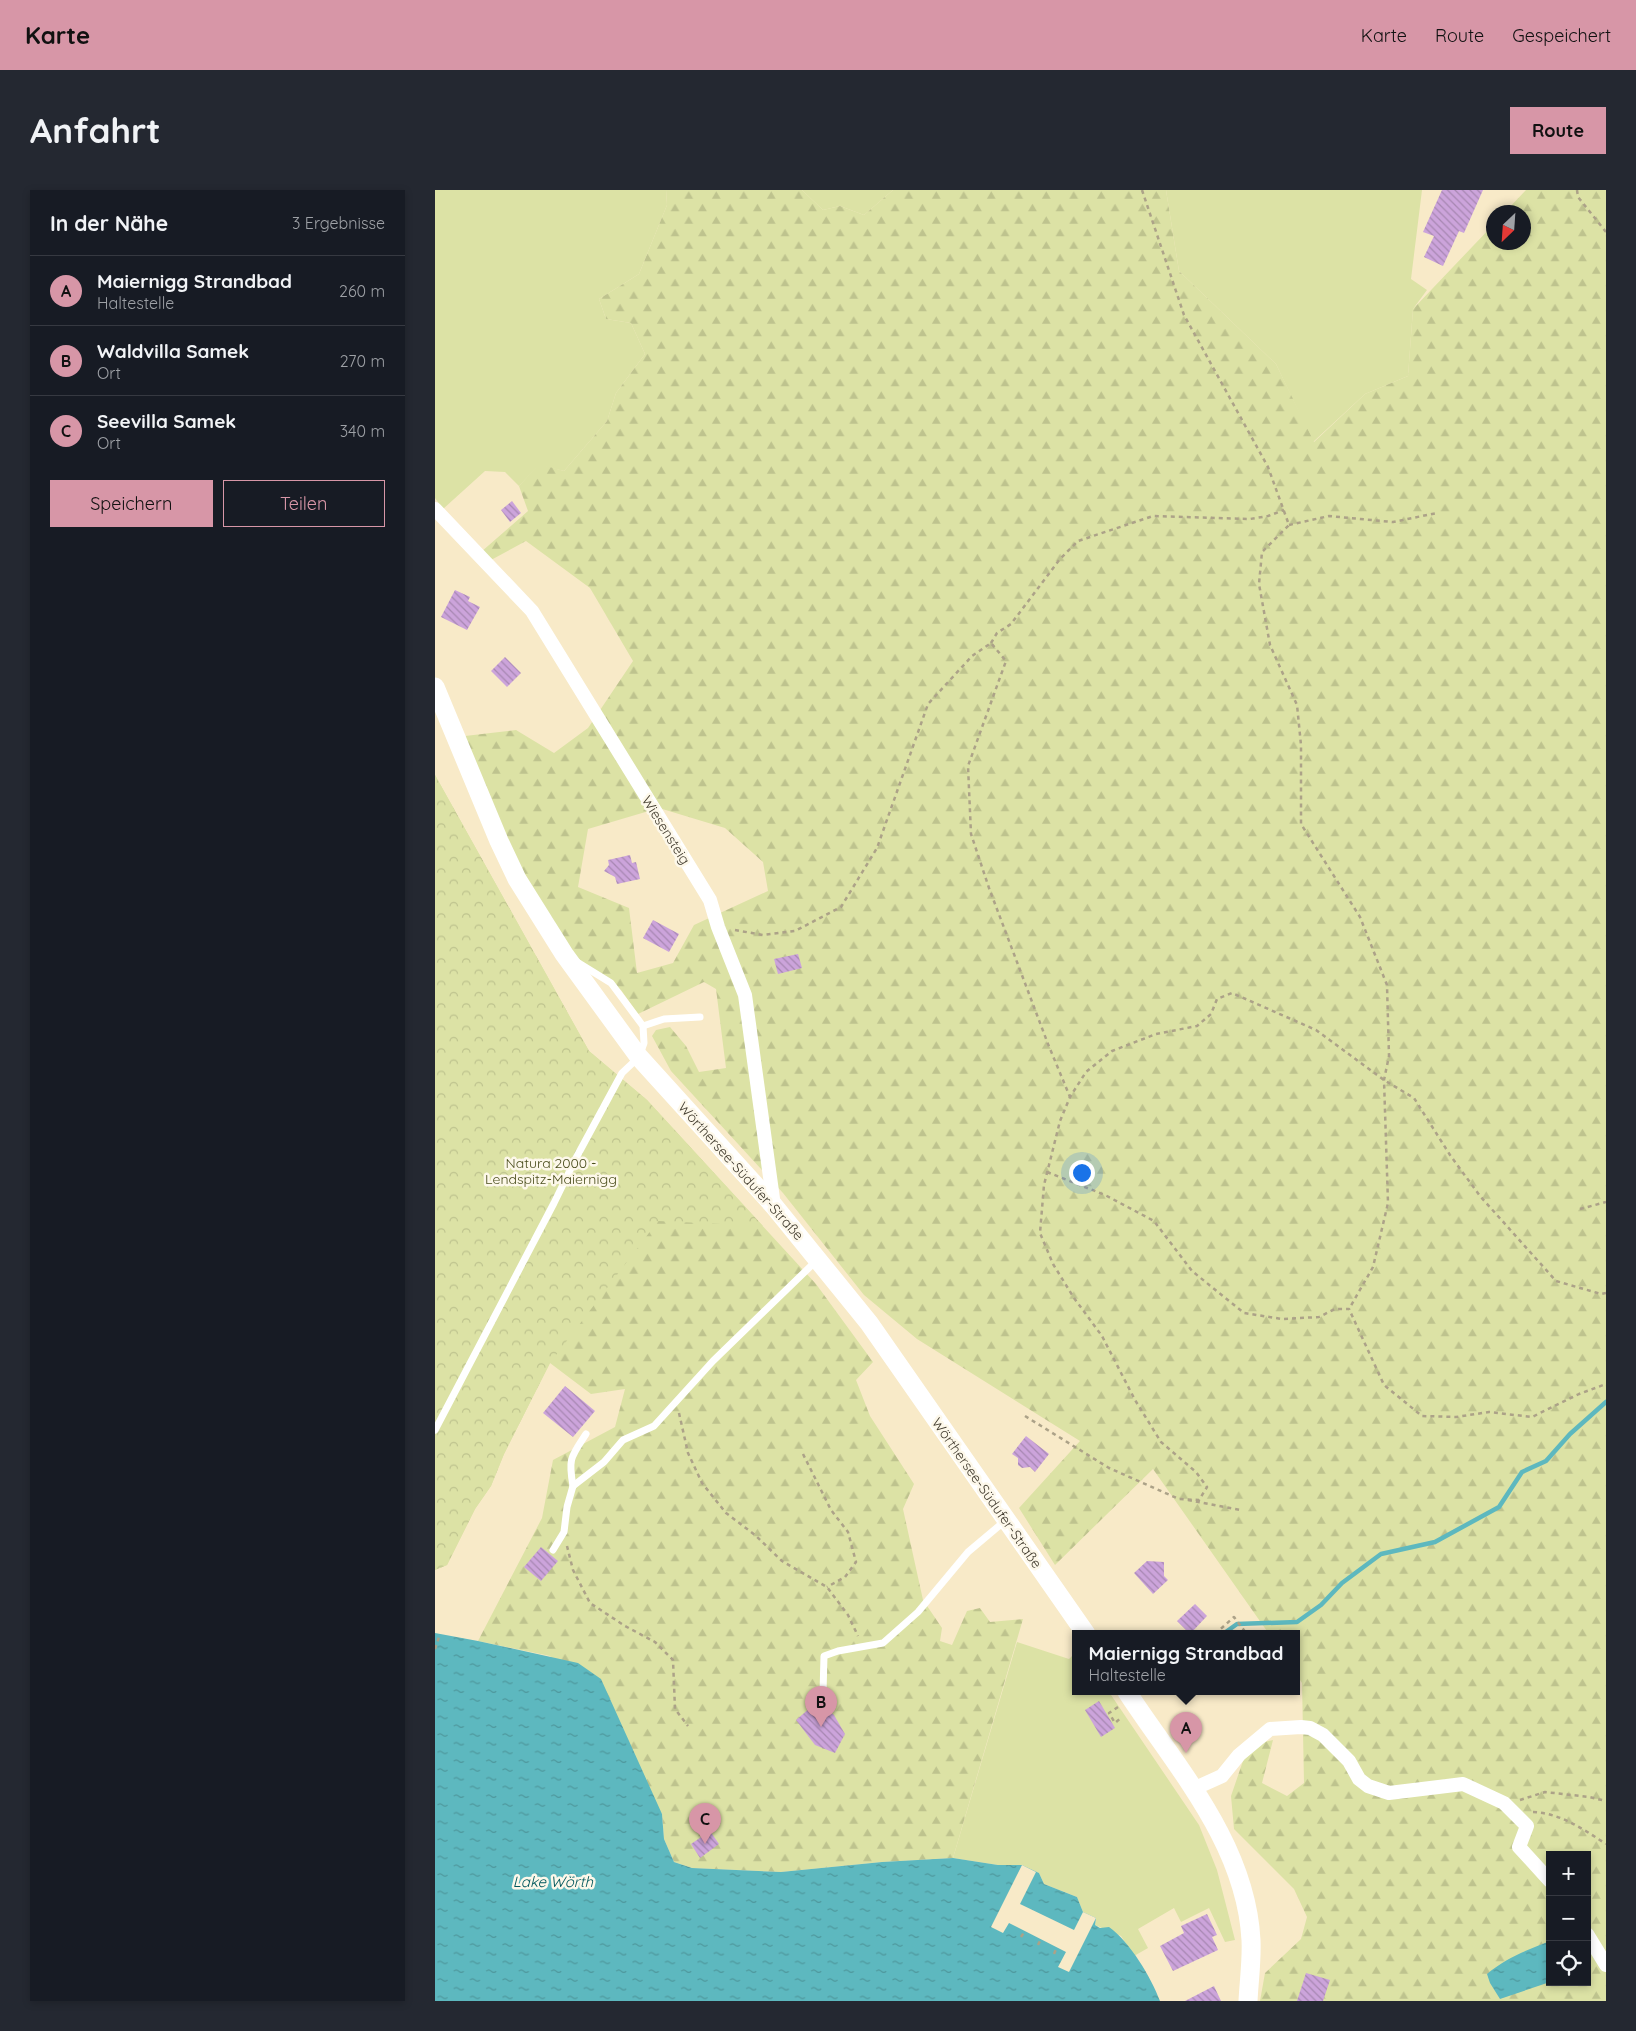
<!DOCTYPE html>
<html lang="de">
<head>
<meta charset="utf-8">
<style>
	body { margin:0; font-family:Quicksand,sans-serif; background:#242831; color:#f1f3f6 }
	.controls { position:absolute; right:15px; bottom:15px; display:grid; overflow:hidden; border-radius:0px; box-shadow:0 2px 8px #0003 }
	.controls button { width:45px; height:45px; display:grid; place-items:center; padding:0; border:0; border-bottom:1px solid #363941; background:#171b24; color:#f1f3f6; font:25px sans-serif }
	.compass { position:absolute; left:1051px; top:15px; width:45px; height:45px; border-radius:50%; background:#171b24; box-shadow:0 2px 8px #0003; rotate:205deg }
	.you { position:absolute; left:646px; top:982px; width:18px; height:18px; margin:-12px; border:4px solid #fff; border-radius:50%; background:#1a73e8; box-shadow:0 0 0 8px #1a73e833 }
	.badge { display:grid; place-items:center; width:32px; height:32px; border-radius:50%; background:#d796a7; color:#111; font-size:16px; font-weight:700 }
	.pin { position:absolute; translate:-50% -41px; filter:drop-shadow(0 1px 2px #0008) }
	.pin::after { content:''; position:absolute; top:26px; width:18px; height:15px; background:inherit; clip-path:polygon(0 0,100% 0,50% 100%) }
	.popup { position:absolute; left:637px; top:1440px; width:228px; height:65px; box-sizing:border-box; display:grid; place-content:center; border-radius:0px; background:#171b24; filter:drop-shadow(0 1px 4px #0005); font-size:16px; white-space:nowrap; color:#9ea1a6 }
	.popup b { font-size:19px; color:#f1f3f6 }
	.popup::after { content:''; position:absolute; left:50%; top:100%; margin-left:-10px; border:10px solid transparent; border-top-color:#171b24 }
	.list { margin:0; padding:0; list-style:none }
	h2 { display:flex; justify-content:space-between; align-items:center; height:65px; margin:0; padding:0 20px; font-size:21px }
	h2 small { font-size:16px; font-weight:400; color:#9ea1a6 }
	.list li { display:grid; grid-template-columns:32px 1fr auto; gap:15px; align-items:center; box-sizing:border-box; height:70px; padding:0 20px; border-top:1px solid #363941 }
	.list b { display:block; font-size:19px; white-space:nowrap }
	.list p { margin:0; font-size:16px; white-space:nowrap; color:#9ea1a6 }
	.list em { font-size:16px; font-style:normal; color:#9ea1a6 }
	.actions { display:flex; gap:10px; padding:15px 20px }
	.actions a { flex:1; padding:11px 0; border:1px solid #d796a7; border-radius:0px; text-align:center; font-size:18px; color:#d796a7 }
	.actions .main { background:#d796a7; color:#111 }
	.icon { flex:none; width:28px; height:28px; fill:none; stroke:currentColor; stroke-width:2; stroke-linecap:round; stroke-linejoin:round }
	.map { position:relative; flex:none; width:1171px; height:1811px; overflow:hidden; border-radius:0px }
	header { display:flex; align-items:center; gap:30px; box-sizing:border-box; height:70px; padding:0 25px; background:#d796a7; color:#111 }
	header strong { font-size:24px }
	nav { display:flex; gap:28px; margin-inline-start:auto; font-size:18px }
	.intro { display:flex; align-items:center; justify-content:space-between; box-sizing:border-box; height:120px; padding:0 30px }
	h1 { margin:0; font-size:35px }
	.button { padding:12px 22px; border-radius:0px; background:#d796a7; color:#111; font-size:18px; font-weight:700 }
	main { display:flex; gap:30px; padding:0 30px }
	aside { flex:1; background:#171b24; border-radius:0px; box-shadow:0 2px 8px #0003 }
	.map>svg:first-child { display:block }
	.grass { fill:#dce2a5 }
	.forest { fill:url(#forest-firs); fill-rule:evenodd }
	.park { fill:url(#park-crowns) }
	.water { fill:url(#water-ripples) }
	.pier { fill:#f8eac8 }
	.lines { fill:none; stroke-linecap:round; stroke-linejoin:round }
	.stream { stroke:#5db8bf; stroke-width:4.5 }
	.building { fill:url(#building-back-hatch) }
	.path { stroke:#aca288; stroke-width:2.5; stroke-dasharray:4 4; stroke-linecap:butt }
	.lane { stroke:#fff; stroke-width:7 }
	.street { stroke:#fff; stroke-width:14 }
	.secondary { stroke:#fff; stroke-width:19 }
	.labels { text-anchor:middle; stroke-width:5; stroke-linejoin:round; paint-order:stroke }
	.street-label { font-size:14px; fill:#403a2d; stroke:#fdf8ea }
	.park-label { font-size:14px; fill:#4c4f1e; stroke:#fdf8ea }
	.water-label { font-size:15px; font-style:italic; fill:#02585d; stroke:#fdf8ea }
</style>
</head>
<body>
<header>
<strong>Karte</strong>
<nav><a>Karte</a><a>Route</a><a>Gespeichert</a></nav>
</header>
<div class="intro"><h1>Anfahrt</h1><a class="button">Route</a></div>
<main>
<aside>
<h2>In der Nähe<small>3 Ergebnisse</small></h2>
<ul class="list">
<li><span class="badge">A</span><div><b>Maiernigg Strandbad</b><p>Haltestelle</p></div><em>260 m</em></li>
<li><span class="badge">B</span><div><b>Waldvilla Samek</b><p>Ort</p></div><em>270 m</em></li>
<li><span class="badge">C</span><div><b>Seevilla Samek</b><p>Ort</p></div><em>340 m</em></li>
</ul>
<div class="actions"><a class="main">Speichern</a><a>Teilen</a></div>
</aside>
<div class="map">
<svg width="1171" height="1811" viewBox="0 0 1171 1811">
	<defs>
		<pattern id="forest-firs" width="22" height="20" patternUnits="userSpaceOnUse" patternTransform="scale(1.25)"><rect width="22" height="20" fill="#dce2a5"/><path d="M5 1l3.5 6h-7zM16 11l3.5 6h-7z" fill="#bec38e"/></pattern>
		<pattern id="park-crowns" width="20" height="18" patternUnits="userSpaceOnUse" patternTransform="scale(1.25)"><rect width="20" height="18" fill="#dce2a5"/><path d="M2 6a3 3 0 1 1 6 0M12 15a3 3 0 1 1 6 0" fill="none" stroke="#bec38e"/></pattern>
		<pattern id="water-ripples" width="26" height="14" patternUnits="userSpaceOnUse" patternTransform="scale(1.25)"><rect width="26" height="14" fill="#5db8bf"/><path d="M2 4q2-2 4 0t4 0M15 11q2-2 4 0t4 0" fill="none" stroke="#4e979c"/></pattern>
		<pattern id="building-back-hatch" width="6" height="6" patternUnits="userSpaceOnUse" patternTransform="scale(1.25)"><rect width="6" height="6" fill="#cca4db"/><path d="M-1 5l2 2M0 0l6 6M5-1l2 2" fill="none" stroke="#a787b2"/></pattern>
	</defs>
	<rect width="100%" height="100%" fill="#f8eac8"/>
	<g class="grass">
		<polygon points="0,0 231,0 232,15 204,84 164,109 171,129 196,133 210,164 181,203 172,231 129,281 104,275 84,296 70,282 50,281 8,319 0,308"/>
		<polygon points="367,0 458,0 429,25 405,16 388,20"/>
		<polygon points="731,0 987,0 976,89 992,100 978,119 973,186 930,204 878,252 841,174 744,81"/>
		<polygon points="582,1452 634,1469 641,1462 641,1502 674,1502 764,1635 782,1680 800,1750 790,1752 774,1718 746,1732 739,1718 703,1739 713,1758 699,1766 686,1746 660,1735 661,1728 648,1722 642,1707 609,1694 604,1683 587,1675 563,1675 518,1668"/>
	</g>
	<g class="forest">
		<path d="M231,0H367L388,20L405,16L429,25L458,0H731L744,81L841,174L879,252L930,204L973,186L978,119L1058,35V52H1088V22H1070L1091,0H1171V1811H825L830,1783L866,1749L872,1727L859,1699L799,1639L796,1606L809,1568L829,1552L838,1550L827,1593L852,1606L869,1593L867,1493L861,1484V1444H834L718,1279L620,1375L584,1318L645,1251L482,1149L429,1105L348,1003L236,881L217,846L221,840L235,837L251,856L264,882L291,878L281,799L269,792L203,824L186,800L136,764L74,662L30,546L81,540L119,563L153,538L198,471L155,398L91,351L56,370L46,362L93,321L84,296L104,274L129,281L172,231L181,203L210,164L196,133L171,129L164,109L204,84L232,15ZM224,618L290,638L328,672L333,701L259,735L238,773L202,783L194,718L143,697L153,639ZM1115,1665H1152V1792H1115Z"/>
		<polygon points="0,585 154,861 212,910 381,1094 438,1172 421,1190 435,1226 479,1294 468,1319 488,1410 507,1438 505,1451 517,1455 532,1421 545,1418 555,1432 588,1429 518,1668 447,1672 346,1682 257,1678 239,1672 229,1649 227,1624 115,1466 43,1451 107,1328 118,1270 180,1237 190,1199 156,1204 115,1173 69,1264 56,1296 40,1319 12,1375 0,1380"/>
	</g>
	<polygon class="park" points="0,585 154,861 212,910 328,1036 223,1031 115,1173 69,1264 56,1296 40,1319 12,1375 0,1380"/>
	<g class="water">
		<path d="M0,1443L43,1451L143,1473L166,1489L227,1624L229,1649L239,1672L257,1678L346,1682L447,1672L518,1668L563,1675H587L604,1683L609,1694L642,1707L648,1722L661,1728L660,1735L665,1738L674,1737C695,1752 716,1787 725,1811H0Z"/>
		<path d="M1115,1751V1792L1065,1809L1055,1793L1052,1784C1071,1768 1092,1760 1115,1751Z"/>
	</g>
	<polygon class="pier" points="587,1675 601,1682 585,1714 639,1740 648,1722 661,1728 634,1782 623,1777 631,1762 574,1733 568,1743 556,1737"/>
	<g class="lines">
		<polyline class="stream" points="788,1444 802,1434 862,1432 886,1415 907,1393 946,1364 1000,1352 1064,1317 1087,1282 1111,1271 1135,1244 1171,1212"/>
	</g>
	<g class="building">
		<polygon points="1007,0 1048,0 1029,43 1024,41 1008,76 989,67 999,46 988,42"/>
		<polygon points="77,311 86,323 75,332 66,320"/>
		<polygon points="20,400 35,407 33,411 45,417 32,440 6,427"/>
		<polygon points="70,467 86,483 72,497 56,481"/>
		<polygon points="195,665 197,673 201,672 205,689 182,694 180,687 169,681 174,675 173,670"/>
		<polygon points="218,730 244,744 234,762 208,748"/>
		<polygon points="363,764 367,778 343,784 339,769"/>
		<polygon points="130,1196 160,1221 138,1247 108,1223"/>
		<polygon points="591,1246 614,1264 600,1282 595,1277 587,1278 583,1275 583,1268 577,1264"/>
		<polygon points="106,1357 123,1371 106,1391 89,1377"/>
		<polygon points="712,1371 729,1372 729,1386 733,1390 718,1404 699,1383"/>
		<polygon points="760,1414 772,1426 755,1444 742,1431"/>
		<polygon points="664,1511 680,1538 666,1547 650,1520"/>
		<polygon points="382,1512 399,1525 410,1544 400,1563 380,1555 361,1530"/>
		<polygon points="275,1641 284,1654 265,1668 256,1654"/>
		<polygon points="772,1724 782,1745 777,1747 783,1760 738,1781 725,1756 749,1743 746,1736"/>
		<polygon points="871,1783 895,1790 888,1811 862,1811"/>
		<polygon points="779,1796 786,1811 750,1811"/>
	</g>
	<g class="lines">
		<g class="path">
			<polyline points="707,0 749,125 833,277 854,335 827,362 824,394 835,455 862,515 866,555 866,634 925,727 952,795 954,866 949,890 953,1013 938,1077 914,1119"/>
			<polyline points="1142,0 1143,7 1171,42"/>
			<polyline points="854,335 894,326 958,332 1002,323"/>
			<polyline points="556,453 562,443 576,434 625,369 643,351 718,326 815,329 833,326 849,320"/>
			<polyline points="300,740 328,745 360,741 406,717 442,658 493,514 537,466 556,453 571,471 533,576 536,644 554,698 613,854 635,907"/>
			<polyline points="612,982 670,1005 719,1031 757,1081 809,1123 847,1129 884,1127 900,1119 914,1119 949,1195 987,1226 1021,1227 1054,1222 1097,1227 1144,1204 1171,1194"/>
			<polyline points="1145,1019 1171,1012"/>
			<polyline points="244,1223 253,1263 267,1293 291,1323 320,1345 347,1371 392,1397 413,1425 423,1446"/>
			<polyline points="590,1226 674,1278 744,1309 764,1310 772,1297 761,1282 726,1252 700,1210 667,1146 639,1108 618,1074 605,1043 609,995 625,931 635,907 651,882 677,861 721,844 762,836 776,824 782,809 797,803 881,840 949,890 979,908 1015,965 1045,1006 1121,1091 1166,1104 1171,1103"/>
			<polyline points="368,1264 396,1320 413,1342 421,1372 410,1387 392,1397"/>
			<polyline points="753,1310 805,1320"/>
			<polyline points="132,1356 138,1380 155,1413 190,1436 220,1452 238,1470 240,1519 253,1536"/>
			<polyline points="780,1444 799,1427 811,1443"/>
			<polyline points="0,1459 5,1444"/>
			<polyline points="683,1517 674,1523 680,1533 687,1527"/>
			<polyline points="1085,1610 1110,1602 1154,1607 1171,1611"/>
			<path d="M1098,1622C1125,1623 1148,1639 1171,1654"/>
			<polyline points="586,1747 590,1741"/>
			<polyline points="603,1755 606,1749"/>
			<polyline points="619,1764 622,1757"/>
		</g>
		<g class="lane">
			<polyline points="208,836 229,829 265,827"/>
			<polyline points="0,1240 119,1013 141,968 187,883 204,867 209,853 208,836 176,793 142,772"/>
			<path d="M138,1296C133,1268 136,1267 151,1244"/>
			<polyline points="118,1360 129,1342 132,1317 138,1296 169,1272 188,1250 219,1236 278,1171 381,1071"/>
			<polyline points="388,1503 389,1466 403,1461 448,1453 483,1422 533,1362 571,1330"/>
		</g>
		<g class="street">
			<polyline points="0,319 97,421 275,710 283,737 310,805 339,1016"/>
			<polyline points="758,1599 787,1586 804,1565 835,1539 866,1537 875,1538 888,1545 914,1571 924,1589 933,1596 954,1603 1028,1594 1069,1613 1092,1636 1084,1657 1115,1691"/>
			<polyline points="1152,1744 1171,1775"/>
		</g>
		<g class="secondary">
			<polyline points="0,497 64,651 82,689 129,764 204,867 339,1016 434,1133 651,1444"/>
			<path d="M692,1502C742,1578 811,1654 816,1750C817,1770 814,1791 813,1811"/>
		</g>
	</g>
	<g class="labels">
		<g class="street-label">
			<text transform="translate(231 640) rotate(58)" y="5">Wiesensteig</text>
			<text transform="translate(306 981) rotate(48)" y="5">Wörthersee-Südufer-Straße</text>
			<text transform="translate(552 1303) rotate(55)" y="5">Wörthersee-Südufer-Straße</text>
		</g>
		<g class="park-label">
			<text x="116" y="978">Natura 2000 -<tspan x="116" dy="16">Lendspitz-Maiernigg</tspan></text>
		</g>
		<g class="water-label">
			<text x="118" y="1697">Lake Wörth</text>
		</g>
	</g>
</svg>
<div class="controls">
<button>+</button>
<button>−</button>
<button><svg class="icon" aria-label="locate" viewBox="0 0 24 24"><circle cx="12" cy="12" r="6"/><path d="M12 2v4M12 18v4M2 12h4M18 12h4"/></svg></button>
</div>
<svg class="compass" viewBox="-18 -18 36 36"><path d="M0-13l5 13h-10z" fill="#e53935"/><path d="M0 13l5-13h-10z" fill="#9ea1a6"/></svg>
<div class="you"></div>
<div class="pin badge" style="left:751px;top:1563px">A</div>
<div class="popup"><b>Maiernigg Strandbad</b>Haltestelle</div>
<div class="pin badge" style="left:386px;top:1537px">B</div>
<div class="pin badge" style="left:270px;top:1654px">C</div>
</div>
</main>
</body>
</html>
